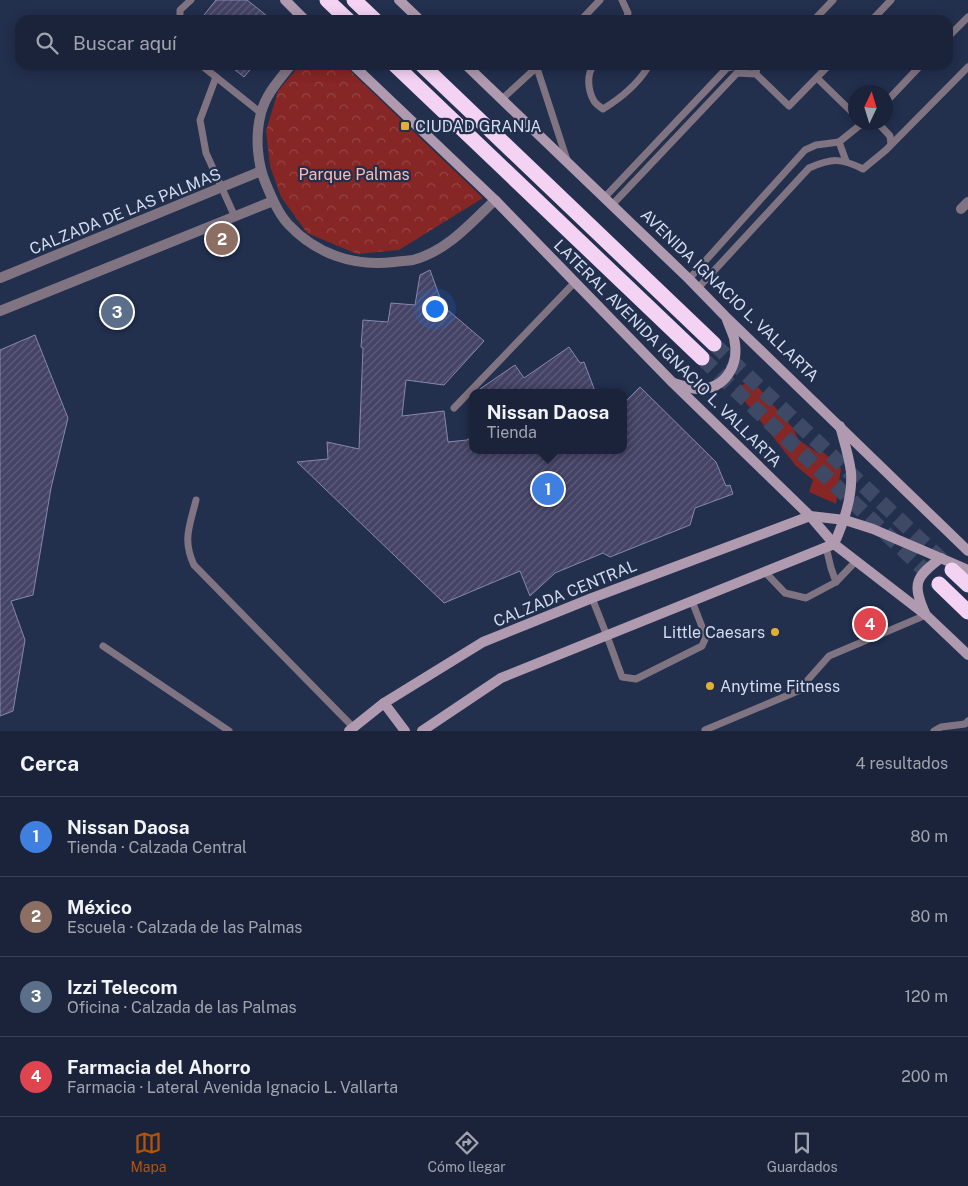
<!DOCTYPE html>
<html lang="es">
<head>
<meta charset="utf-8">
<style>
	body { margin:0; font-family:"Public Sans",sans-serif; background:#232b42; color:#f1f3f6 }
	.compass { position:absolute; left:848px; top:85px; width:45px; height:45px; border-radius:50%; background:#1a233a; box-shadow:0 2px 12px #0003; rotate:4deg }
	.you { position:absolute; left:434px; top:308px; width:18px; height:18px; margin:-12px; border:4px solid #fff; border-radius:50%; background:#1a73e8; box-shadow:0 0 0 8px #1a73e833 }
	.badge { display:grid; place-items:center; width:32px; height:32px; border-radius:50%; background:#b45309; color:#fff; font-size:16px; font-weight:700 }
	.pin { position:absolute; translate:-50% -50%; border:2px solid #fff; box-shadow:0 1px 5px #0006 }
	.popup { position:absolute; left:469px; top:389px; width:158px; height:65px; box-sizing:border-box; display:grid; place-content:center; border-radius:10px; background:#1a233a; filter:drop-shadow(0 1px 4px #0005); font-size:16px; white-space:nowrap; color:#9fa4af }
	.popup b { font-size:19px; color:#f1f3f6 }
	.popup::after { content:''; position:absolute; left:50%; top:100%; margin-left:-10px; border:10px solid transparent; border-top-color:#1a233a }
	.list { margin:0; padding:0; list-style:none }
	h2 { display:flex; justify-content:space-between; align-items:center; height:65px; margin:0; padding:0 20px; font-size:21px }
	h2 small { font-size:16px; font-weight:400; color:#9fa4af }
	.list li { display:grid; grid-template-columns:32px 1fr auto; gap:15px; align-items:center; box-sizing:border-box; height:80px; padding:0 20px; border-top:1px solid #384054 }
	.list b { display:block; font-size:19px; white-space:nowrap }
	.list p { margin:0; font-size:16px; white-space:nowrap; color:#9fa4af }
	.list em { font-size:16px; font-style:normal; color:#9fa4af }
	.icon { flex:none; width:28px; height:28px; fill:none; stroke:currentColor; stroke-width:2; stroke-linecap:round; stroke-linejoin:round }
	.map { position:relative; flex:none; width:968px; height:731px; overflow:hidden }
	.search { position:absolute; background:#1a233a; box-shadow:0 2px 12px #0003; left:15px; right:15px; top:15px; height:55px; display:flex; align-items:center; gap:12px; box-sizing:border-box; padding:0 18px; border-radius:15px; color:#9fa4af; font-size:19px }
	.sheet { height:385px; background:#1a233a }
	nav { display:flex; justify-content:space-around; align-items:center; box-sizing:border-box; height:70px; border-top:1px solid #384054; background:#1a233a; font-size:14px; color:#9fa4af }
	nav a { display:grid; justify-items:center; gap:2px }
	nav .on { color:#b45309 }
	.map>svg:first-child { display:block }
	.park { fill:url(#park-crowns) }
	.pitch { fill:#862625 }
	.building { fill:url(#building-hatch); stroke:#8887ae }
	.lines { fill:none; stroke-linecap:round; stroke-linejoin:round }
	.highway-tunnel { stroke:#3d4965; stroke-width:15; stroke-dasharray:15 8; stroke-linecap:butt }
	.lane { stroke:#817482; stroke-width:7 }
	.street { stroke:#817482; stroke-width:10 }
	.secondary { stroke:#af9ab0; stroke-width:10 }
	.highway { stroke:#f3d2f3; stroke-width:15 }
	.poi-dot { fill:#e1af34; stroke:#222f4d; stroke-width:2 }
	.labels { text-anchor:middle; stroke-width:4.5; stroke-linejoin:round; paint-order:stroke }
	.poi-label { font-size:16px; fill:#d3dcef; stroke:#222f4d; text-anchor:start }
	.park-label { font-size:16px; fill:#fdbbb4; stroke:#222f4d }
	.street-label { font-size:16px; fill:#d3dcef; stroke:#222f4d }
</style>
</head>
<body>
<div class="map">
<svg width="968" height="731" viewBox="0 0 968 731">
	<defs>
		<pattern id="park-crowns" width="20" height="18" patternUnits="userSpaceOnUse" patternTransform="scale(1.25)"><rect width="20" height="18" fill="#862625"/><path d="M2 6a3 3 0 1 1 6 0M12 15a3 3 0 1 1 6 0" fill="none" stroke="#964545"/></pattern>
		<pattern id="building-hatch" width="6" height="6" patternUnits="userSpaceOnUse" patternTransform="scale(1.25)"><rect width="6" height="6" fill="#454365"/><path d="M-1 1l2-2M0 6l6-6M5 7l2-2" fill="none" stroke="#5f5e7b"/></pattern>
	</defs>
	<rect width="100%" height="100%" fill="#222f4d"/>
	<polygon class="park" points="300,65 344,65 483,198 399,250 357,254 307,233 281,197 270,166 266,131 278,91"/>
	<polygon class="pitch" points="752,380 793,428 798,439 819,454 821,450 841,468 836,504 809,492 813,480 796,466 735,389"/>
	<g class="building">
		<polygon points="216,0 247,0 272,20 200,20"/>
		<polygon points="229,65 254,65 244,77"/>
		<polygon points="430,270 443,306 484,341 444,385 406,380 402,416 444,411 448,442 467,440 473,436 473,450 623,450 623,404 640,387 716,462 726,486 730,485 733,494 695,508 690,525 610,557 603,553 555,573 530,596 520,571 444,603 297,462 328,459 327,442 359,449 363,348 361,347 363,320 388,322 391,303 415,305 420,275"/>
		<polygon points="35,335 68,418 51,488 33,595 11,601 25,640 13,711 0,716 0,350"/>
		<polygon points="569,347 580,363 584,362 595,391 602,393 474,393 515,365 524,378"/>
	</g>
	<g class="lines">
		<g class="highway-tunnel">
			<polyline points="714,344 944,562"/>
			<polyline points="702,358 939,584"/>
		</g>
		<g class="lane">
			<polyline points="622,0 628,13 626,20"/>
			<polyline points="180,20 180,10 191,0"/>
			<polyline points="581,20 600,0"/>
			<polyline points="814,20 833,0"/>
			<polyline points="872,20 891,0"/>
			<polyline points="948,37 968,17"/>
			<polyline points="201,65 261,113"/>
			<path d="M594,65C586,74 588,91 594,101C596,104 600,107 603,109C621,98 637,85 648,67L647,65"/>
			<polyline points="537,68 567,160"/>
			<polyline points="756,74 757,65"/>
			<polyline points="216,77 200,120 206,153 235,217"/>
			<polyline points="817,78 856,116"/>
			<polyline points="502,99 538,66"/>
			<polyline points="886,102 921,65"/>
			<polyline points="877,122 890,136 891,144"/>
			<polyline points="846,161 839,142 864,122"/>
			<polyline points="604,198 727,68 741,65"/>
			<polyline points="612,205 737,73 756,74 789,106 829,65"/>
			<polyline points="689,279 805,150 816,145 839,142"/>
			<path d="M698,288L809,168C832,158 841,158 863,169L886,150L968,67"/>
			<polyline points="454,408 575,282"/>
			<path d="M196,500C190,525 182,540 194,565L353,727"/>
			<polyline points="765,572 785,593 806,598 836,582 831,568 826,547"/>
			<polyline points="836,582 856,561"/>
			<polyline points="592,598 607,636 622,677 636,679 702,646 706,637 692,601"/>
			<polyline points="103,646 229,731"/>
			<polyline points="705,730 798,691 829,656 926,615"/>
			<polyline points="934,731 941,727 965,724 968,721"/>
		</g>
		<g class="street">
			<path d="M291,65C279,80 266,94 261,113C255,136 257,163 266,184C272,198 278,213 288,224C316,254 354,267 394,262C401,261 407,261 413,260C447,251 471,223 495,200"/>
			<polyline points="961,209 968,202"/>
			<polyline points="0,278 261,171"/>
			<polyline points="0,311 273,201"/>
		</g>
		<g class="secondary">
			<polyline points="285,0 305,20"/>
			<polyline points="399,0 420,20"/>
			<polyline points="353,65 495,200 673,383 810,516 834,544 926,615 968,655"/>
			<polyline points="466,65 689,279 725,316 968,551"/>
			<path d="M674,383C681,385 689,388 697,389C726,390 740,364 734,338C732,332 729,325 727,320"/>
			<path d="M925,613C912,584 915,577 941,558"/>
			<polyline points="384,703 405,731"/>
			<polyline points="349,731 384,703 483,642 592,598 810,516 845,520 873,529 968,570"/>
			<path d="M422,731L501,678L834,544C844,522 853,497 851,472C849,456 844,441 840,426"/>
		</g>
		<g class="highway">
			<polyline points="327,0 348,20"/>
			<polyline points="354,0 375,20"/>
			<polyline points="395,65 702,358"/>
			<polyline points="422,65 714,344"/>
			<polyline points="952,570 968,585"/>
			<polyline points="939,584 968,612"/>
		</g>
	</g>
	<g class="poi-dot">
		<rect x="400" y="121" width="10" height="10" rx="2.5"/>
		<circle cx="775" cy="632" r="5"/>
		<circle cx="710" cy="686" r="5"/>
	</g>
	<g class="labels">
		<g class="poi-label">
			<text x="415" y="132">CIUDAD GRANJA</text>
			<text x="765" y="638" text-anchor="end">Little Caesars</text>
			<text x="720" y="692">Anytime Fitness</text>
		</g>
		<g class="park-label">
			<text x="354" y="180">Parque Palmas</text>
		</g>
		<g class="street-label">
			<text transform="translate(125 211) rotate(-22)" y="6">CALZADA DE LAS PALMAS</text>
			<text transform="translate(730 295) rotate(44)" y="6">AVENIDA IGNACIO L. VALLARTA</text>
			<text transform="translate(668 353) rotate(45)" y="6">LATERAL AVENIDA IGNACIO L. VALLARTA</text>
			<text transform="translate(565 593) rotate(-22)" y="6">CALZADA CENTRAL</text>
		</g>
	</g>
</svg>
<svg class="compass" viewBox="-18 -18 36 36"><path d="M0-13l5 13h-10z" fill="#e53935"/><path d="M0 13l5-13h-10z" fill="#9fa4af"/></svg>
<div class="you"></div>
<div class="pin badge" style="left:548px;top:489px;background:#3f7fe0">1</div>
<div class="popup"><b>Nissan Daosa</b>Tienda</div>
<div class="pin badge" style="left:222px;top:239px;background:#8d6e63">2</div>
<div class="pin badge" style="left:117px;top:312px;background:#5c6f8a">3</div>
<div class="pin badge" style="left:870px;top:624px;background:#e0444e">4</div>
<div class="search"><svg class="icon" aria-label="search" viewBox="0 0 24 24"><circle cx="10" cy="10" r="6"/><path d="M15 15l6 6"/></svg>Buscar aquí</div>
</div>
<section class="sheet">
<h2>Cerca<small>4 resultados</small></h2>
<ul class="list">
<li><span class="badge" style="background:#3f7fe0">1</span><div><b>Nissan Daosa</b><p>Tienda · Calzada Central</p></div><em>80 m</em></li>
<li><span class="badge" style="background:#8d6e63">2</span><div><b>México</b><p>Escuela · Calzada de las Palmas</p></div><em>80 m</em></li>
<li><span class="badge" style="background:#5c6f8a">3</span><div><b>Izzi Telecom</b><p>Oficina · Calzada de las Palmas</p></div><em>120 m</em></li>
<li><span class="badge" style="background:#e0444e">4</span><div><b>Farmacia del Ahorro</b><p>Farmacia · Lateral Avenida Ignacio L. Vallarta</p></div><em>200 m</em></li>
</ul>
</section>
<nav>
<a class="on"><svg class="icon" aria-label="map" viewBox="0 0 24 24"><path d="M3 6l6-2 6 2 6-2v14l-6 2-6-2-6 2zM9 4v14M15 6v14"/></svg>Mapa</a>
<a><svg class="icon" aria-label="directions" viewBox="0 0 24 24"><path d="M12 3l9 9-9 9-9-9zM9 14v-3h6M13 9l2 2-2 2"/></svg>Cómo llegar</a>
<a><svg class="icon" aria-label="saved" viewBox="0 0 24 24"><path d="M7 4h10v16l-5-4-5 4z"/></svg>Guardados</a>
</nav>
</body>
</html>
